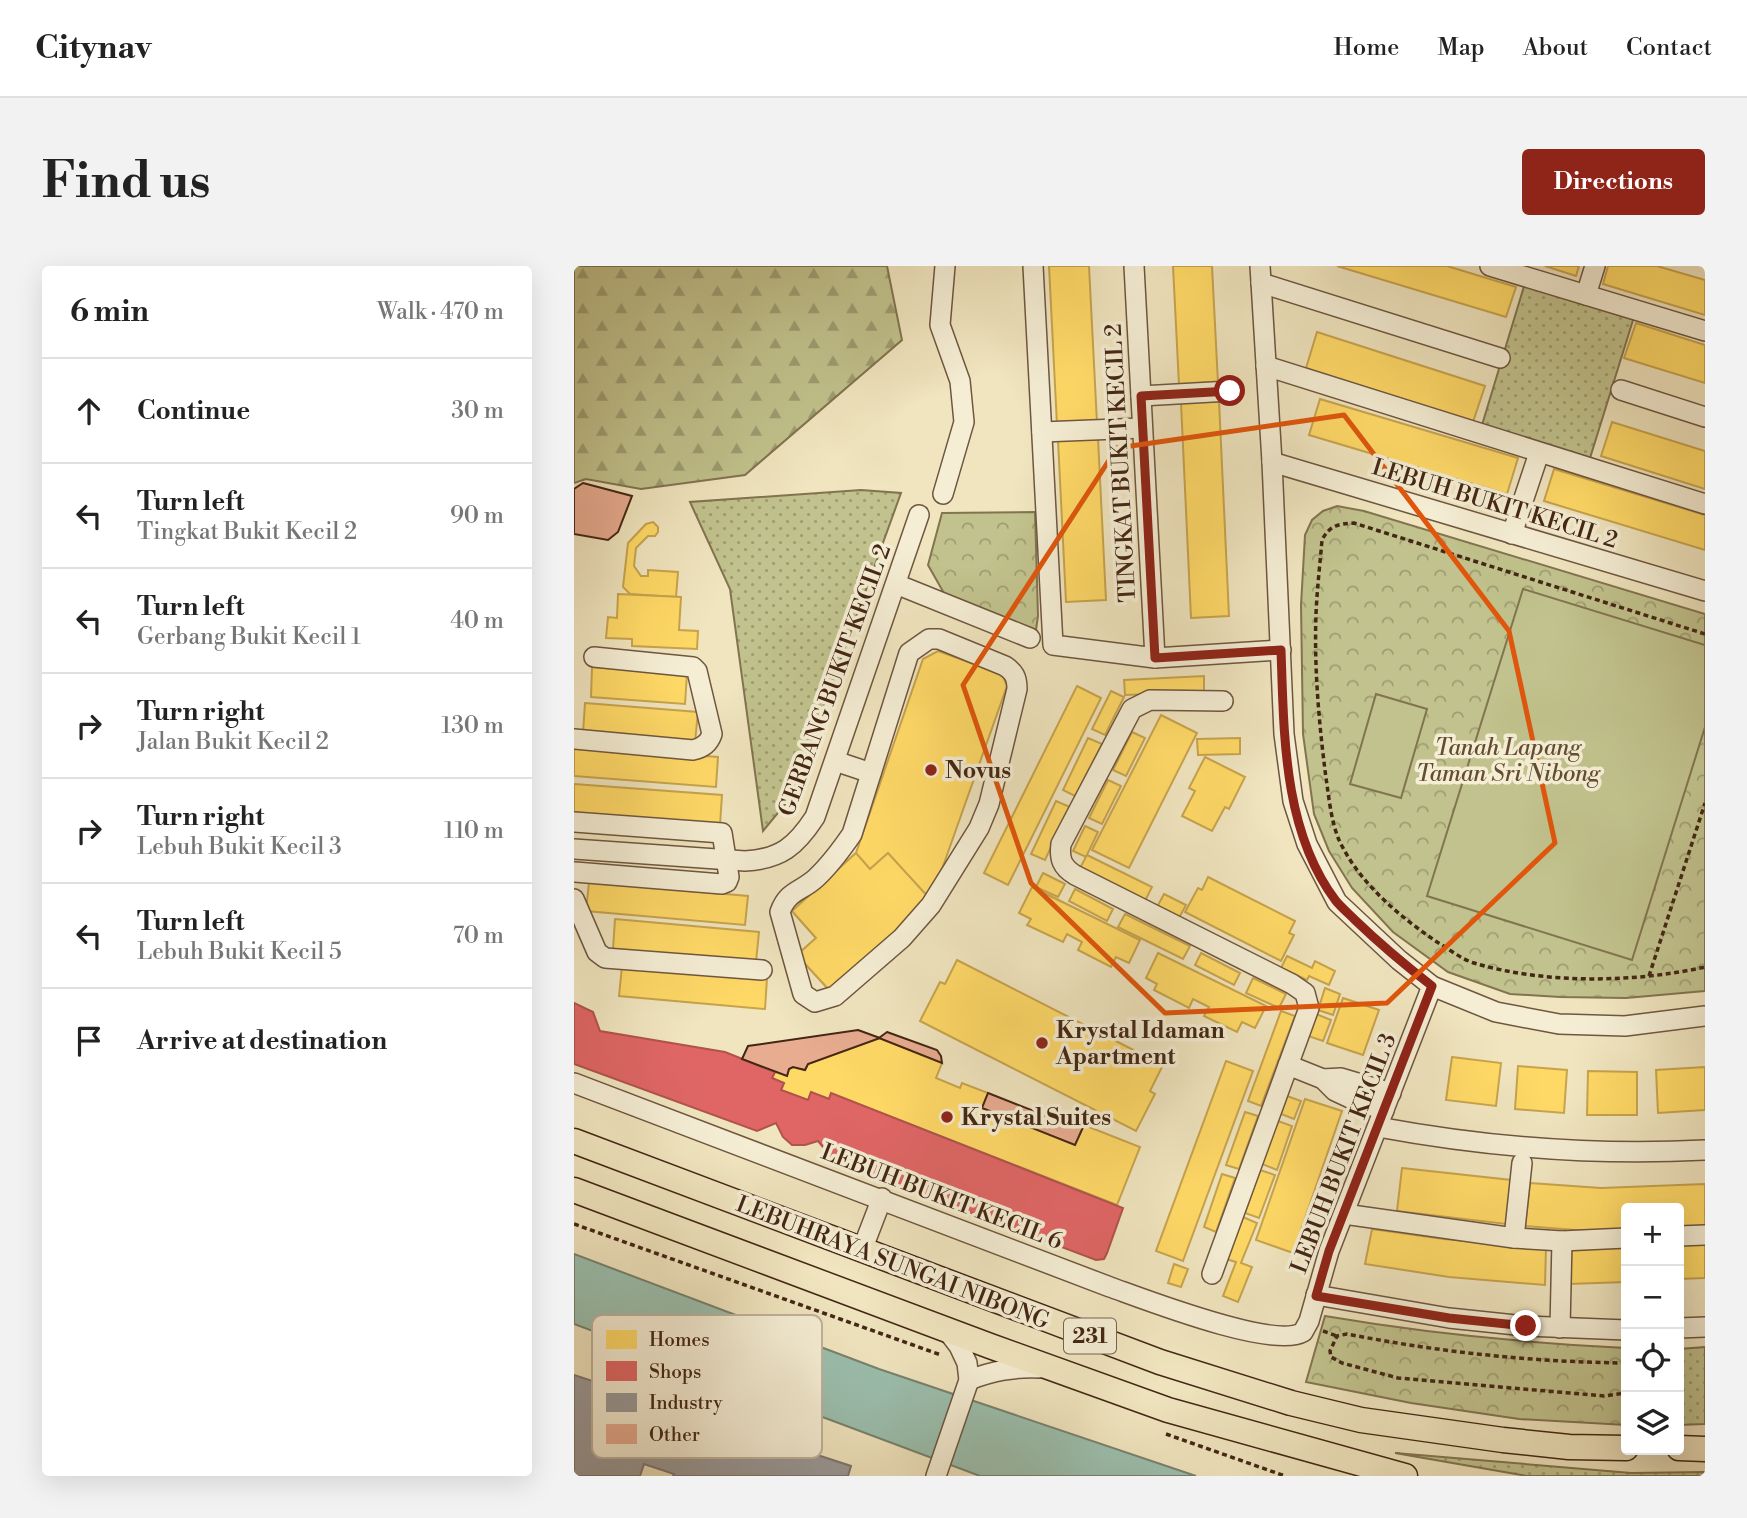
<!DOCTYPE html>
<html lang="en">
<head>
<meta charset="utf-8">
<style>
	body { margin:0; font-family:"Libre Bodoni",serif; background:#f2f2f2; color:#222 }
	.controls { position:absolute; right:21px; bottom:21px; display:grid; overflow:hidden; border-radius:7px; box-shadow:0 7px 28px #0002 }
	.controls button { width:63px; height:63px; display:grid; place-items:center; padding:0; border:0; border-bottom:2px solid #e0e0e0; background:#fff; color:#222; font:35px sans-serif }
	.stop { position:absolute; width:21px; height:21px; margin:-16px; border:5px solid #8f2418; border-radius:50%; background:#fff }
	.stop.end { background:#8f2418; border-color:#fff; box-shadow:0 2px 7px #0008 }
	.list { margin:0; padding:0; list-style:none }
	h2 { display:flex; justify-content:space-between; align-items:center; height:91px; margin:0; padding:0 28px; font-size:30px }
	h2 small { font-size:23px; font-weight:400; color:#767676 }
	.list li { display:grid; grid-template-columns:46px 1fr auto; gap:21px; align-items:center; box-sizing:border-box; height:105px; padding:0 28px; border-top:2px solid #e0e0e0 }
	.list b { display:block; font-size:26px; white-space:nowrap }
	.list p { margin:0; font-size:23px; white-space:nowrap; color:#767676 }
	.list em { font-size:23px; font-style:normal; color:#767676 }
	.icon { flex:none; width:38px; height:38px; fill:none; stroke:currentColor; stroke-width:2; stroke-linecap:round; stroke-linejoin:round }
	.map { position:relative; flex:none; width:1131px; height:1210px; overflow:hidden; border-radius:7px }
	header { display:flex; align-items:center; gap:42px; box-sizing:border-box; height:98px; padding:0 35px; background:#fff; border-bottom:2px solid #e0e0e0 }
	header strong { font-size:33px }
	nav { display:flex; gap:38px; margin-inline-start:auto; font-size:24px }
	.intro { display:flex; align-items:center; justify-content:space-between; box-sizing:border-box; height:168px; padding:0 42px }
	h1 { margin:0; font-size:49px }
	.button { padding:18px 32px; border-radius:7px; background:#8f2418; color:#fff; font-size:24px; font-weight:700 }
	main { display:flex; gap:42px; padding:0 42px }
	aside { flex:1; background:#fff; border-radius:7px; box-shadow:0 7px 28px #0002 }
	.map>svg:first-child { display:block }
	.grass { fill:url(#grass-dots); stroke:#827450; stroke-width:2 }
	.forest { fill:url(#forest-firs); stroke:#827450; stroke-width:2 }
	.park { fill:url(#park-crowns); stroke:#827450; stroke-width:2 }
	.pitch { fill:#c1c28d; stroke:#827450; stroke-width:2 }
	.water { fill:#9bbfae; stroke:#788270; stroke-width:2 }
	.homes { fill:#ffd966; stroke:#c7a34d; stroke-width:2 }
	.shops { fill:#e06666; stroke:#b1534d; stroke-width:2 }
	.industry { fill:#999; stroke:#7f7671; stroke-width:2 }
	.building { fill:#e8ac91; stroke:#432614; stroke-width:2 }
	.lines { fill:none; stroke-linecap:round; stroke-linejoin:round }
	.minor-casing { stroke:#6e563f; stroke-width:22 }
	.major-casing { stroke:#432614; stroke-width:27 }
	.path { stroke:#432614; stroke-width:3.5; stroke-dasharray:5 3.5; stroke-linecap:butt }
	.minor { stroke:#f5eed5; stroke-width:19 }
	.major { stroke:#f0e5bf; stroke-width:24 }
	.route { stroke:#8f2418; stroke-width:9 }
	.marked { fill:none; stroke:#e0560c; stroke-width:5; stroke-linejoin:round }
	.poi-dot { fill:#8f2418; stroke:#f5eed5; stroke-width:2.5 }
	.labels { text-anchor:middle; stroke-width:7; stroke-linejoin:round; paint-order:stroke }
	.shield { fill:#f5eed5; stroke:#78624e; stroke-width:2 }
	.shield-label { font-size:21px; font-weight:bold; fill:#432614 }
	.street-label { font-size:23px; fill:#432614; stroke:#f5eed5 }
	.park-label { font-size:23px; font-style:italic; fill:#624d32; stroke:#f5eed5 }
	.poi-label { font-size:23px; font-weight:bold; fill:#432614; stroke:#f5eed5; text-anchor:start }
	.key { fill:#f5eed5; stroke:#c0b29b; stroke-width:2 }
	.key-label { font-size:19px; fill:#432614 }
</style>
</head>
<body>
<header>
<strong>Citynav</strong>
<nav><a>Home</a><a>Map</a><a>About</a><a>Contact</a></nav>
</header>
<div class="intro"><h1>Find us</h1><a class="button">Directions</a></div>
<main>
<aside>
<h2>6 min<small>Walk · 470 m</small></h2>
<ul class="list">
<li><svg class="icon" aria-label="ahead" viewBox="0 0 24 24"><path d="M12 20V5M6 11l6-6 6 6"/></svg><div><b>Continue</b></div><em>30 m</em></li>
<li><svg class="icon" aria-label="left" viewBox="0 0 24 24"><path d="M17 20v-9H6M10 6l-5 5 5 5"/></svg><div><b>Turn left</b><p>Tingkat Bukit Kecil 2</p></div><em>90 m</em></li>
<li><svg class="icon" aria-label="left" viewBox="0 0 24 24"><path d="M17 20v-9H6M10 6l-5 5 5 5"/></svg><div><b>Turn left</b><p>Gerbang Bukit Kecil 1</p></div><em>40 m</em></li>
<li><svg class="icon" aria-label="right" viewBox="0 0 24 24"><path d="M7 20v-9h11M14 6l5 5-5 5"/></svg><div><b>Turn right</b><p>Jalan Bukit Kecil 2</p></div><em>130 m</em></li>
<li><svg class="icon" aria-label="right" viewBox="0 0 24 24"><path d="M7 20v-9h11M14 6l5 5-5 5"/></svg><div><b>Turn right</b><p>Lebuh Bukit Kecil 3</p></div><em>110 m</em></li>
<li><svg class="icon" aria-label="left" viewBox="0 0 24 24"><path d="M17 20v-9H6M10 6l-5 5 5 5"/></svg><div><b>Turn left</b><p>Lebuh Bukit Kecil 5</p></div><em>70 m</em></li>
<li><svg class="icon" aria-label="arrive" viewBox="0 0 24 24"><path d="M6 21V4h12l-3 4 3 4H6"/></svg><div><b>Arrive at destination</b></div></li>
</ul>
</aside>
<div class="map">
<svg width="1131" height="1210" viewBox="0 0 1131 1210">
	<defs>
		<pattern id="grass-dots" width="8" height="8" patternUnits="userSpaceOnUse" patternTransform="scale(1.75)"><rect width="8" height="8" fill="#c1c28d"/><path d="M2 2h.1M6 6h.1" fill="none" stroke="#9e9d72" stroke-width="1.8" stroke-linecap="round"/></pattern>
		<pattern id="forest-firs" width="22" height="20" patternUnits="userSpaceOnUse" patternTransform="scale(1.75)"><rect width="22" height="20" fill="#c1c28d"/><path d="M5 1l3.5 6h-7zM16 11l3.5 6h-7z" fill="#9e9d72"/></pattern>
		<pattern id="park-crowns" width="20" height="18" patternUnits="userSpaceOnUse" patternTransform="scale(1.75)"><rect width="20" height="18" fill="#c1c28d"/><path d="M2 6a3 3 0 1 1 6 0M12 15a3 3 0 1 1 6 0" fill="none" stroke="#9e9d72"/></pattern>
	</defs>
	<rect width="100%" height="100%" fill="#f0e5bf"/>
	<filter id="stains"><feTurbulence type="fractalNoise" baseFrequency=".00286" numOctaves="4"/><feColorMatrix values="0 0 0 0 .2 0 0 0 0 .09 0 0 0 0 .02 0 0 0 .5 -.17"/></filter>
	<radialGradient id="worn" r=".72"><stop offset=".6" stop-color="#630" stop-opacity="0"/><stop offset="1" stop-color="#630" stop-opacity=".3"/></radialGradient>
	<g class="grass">
		<polygon points="951,17 1060,51 1016,192 908,159"/>
		<polygon points="287,224 327,227 217,531 189,565 156,323 116,236"/>
		<polygon points="1131,1081 1131,1158 1105,1159 1105,1083"/>
		<polygon points="821,1187 1057,1207 1131,1206 1131,1210 953,1210"/>
	</g>
	<polygon class="forest" points="0,0 313,0 328,74 171,209 67,223 12,213 0,217"/>
	<g class="park">
		<polygon points="763,240 790,245 1131,348 1131,725 1052,732 986,731 936,728 874,706 819,666 778,622 755,585 740,548 729,468 727,339 731,269 738,254 749,245"/>
		<polygon points="461,246 464,350 462,364 371,329 354,299 368,247"/>
		<path d="M751,1050C851,1067 951,1077 1052,1082V1159L945,1153L837,1137L732,1116Z"/>
	</g>
	<g class="pitch">
		<polygon points="949,323 1131,379 1131,461 1058,694 853,630"/>
		<polygon points="802,428 853,443 827,532 776,518"/>
	</g>
	<polygon class="water" points="0,988 305,1103 622,1210 406,1210 0,1058"/>
	<g class="homes">
		<polygon points="475,0 515,0 523,157 483,159"/>
		<polygon points="599,0 638,0 644,117 605,119"/>
		<polygon points="763,0 873,0 942,21 932,51"/>
		<polygon points="971,0 1005,0 1002,10"/>
		<polygon points="1034,0 1083,0 1131,14 1131,49 1029,18"/>
		<polygon points="1062,57 1131,79 1131,117 1050,92"/>
		<polygon points="743,66 911,120 899,156 732,102"/>
		<polygon points="746,133 944,192 933,228 735,169"/>
		<polygon points="645,135 655,350 617,352 607,137"/>
		<polygon points="1038,156 1131,185 1131,223 1027,190"/>
		<polygon points="524,172 532,334 492,336 484,174"/>
		<polygon points="980,203 1131,249 1131,284 970,235"/>
		<polygon points="79,256 84,261 84,266 81,270 74,270 62,282 60,300 67,310 74,310 74,304 104,306 102,331 56,328 49,321 54,277 72,258"/>
		<polygon points="44,328 107,331 105,364 124,365 123,383 58,380 58,373 32,372 34,351 43,352"/>
		<polygon points="364,385 428,408 433,420 357,634 257,726 223,689 242,672 218,645 282,587 349,393"/>
		<polygon points="18,401 113,408 111,438 17,431"/>
		<polygon points="630,410 630,426 551,429 550,414"/>
		<polygon points="503,420 527,432 434,619 410,607"/>
		<polygon points="537,425 550,431 531,469 518,463"/>
		<polygon points="11,437 124,446 121,476 9,467"/>
		<polygon points="587,449 623,467 555,602 518,584"/>
		<polygon points="558,466 571,472 552,510 539,504"/>
		<polygon points="514,472 528,478 503,531 489,524"/>
		<polygon points="666,472 666,488 624,489 623,473"/>
		<polygon points="0,480 144,491 142,521 0,510"/>
		<polygon points="631,491 671,511 655,543 651,541 638,565 608,550 621,525 615,522"/>
		<polygon points="534,514 547,520 528,558 515,552"/>
		<polygon points="0,518 148,529 146,559 0,549"/>
		<polygon points="482,535 496,541 471,594 457,588"/>
		<polygon points="511,560 524,566 512,591 499,585"/>
		<polygon points="282,587 296,603 314,587 357,634 257,726 223,689 242,672 218,645"/>
		<polygon points="513,589 578,621 571,635 506,602"/>
		<polygon points="469,607 491,618 484,631 462,621"/>
		<polygon points="634,611 721,655 715,667 720,669 707,695 611,646 624,622 628,624"/>
		<polygon points="15,616 174,630 171,659 12,645"/>
		<polygon points="458,621 566,674 555,697 542,691 537,701 504,684 508,676 493,668 489,676 453,659 457,653 445,647"/>
		<polygon points="501,623 539,643 533,655 495,635"/>
		<polygon points="590,628 612,639 605,652 583,641"/>
		<polygon points="551,648 616,680 609,693 544,661"/>
		<polygon points="41,653 185,666 182,696 39,683"/>
		<polygon points="584,687 692,740 681,762 668,756 663,766 630,750 635,741 619,733 615,742 580,724 583,718 572,712"/>
		<polygon points="627,687 666,707 660,719 621,699"/>
		<polygon points="713,690 738,702 741,695 761,705 755,719 735,710 733,714 707,702"/>
		<polygon points="383,694 589,799 576,825 581,828 562,865 346,755 366,716 371,718"/>
		<polygon points="48,700 193,712 191,743 45,730"/>
		<polygon points="679,712 712,728 705,742 672,727"/>
		<polygon points="751,722 766,728 759,749 744,744"/>
		<polygon points="769,732 805,744 789,789 753,777"/>
		<polygon points="707,745 721,750 687,840 674,835"/>
		<polygon points="742,748 757,754 749,775 734,770"/>
		<polygon points="305,772 368,797 362,812 386,822 388,817 414,827 408,842 501,879 510,859 566,881 543,939 257,827 255,833 237,826 234,834 207,824 210,817 198,812 201,806 213,810 215,803 219,801 231,804 234,798"/>
		<polygon points="878,791 927,797 922,840 872,834"/>
		<polygon points="652,795 679,805 609,995 582,985"/>
		<polygon points="944,800 993,804 990,847 941,843"/>
		<polygon points="1131,801 1131,844 1084,847 1082,804"/>
		<polygon points="1014,805 1063,806 1063,849 1013,849"/>
		<polygon points="713,830 727,835 720,853 707,848"/>
		<polygon points="731,833 768,845 719,987 682,974"/>
		<polygon points="671,846 684,850 665,903 652,899"/>
		<polygon points="704,855 718,860 703,904 688,898"/>
		<polygon points="828,902 937,914 932,958 823,945"/>
		<polygon points="686,904 701,909 685,952 671,947"/>
		<polygon points="648,908 661,912 642,966 630,961"/>
		<polygon points="956,917 1027,922 1131,918 1131,962 1105,963 1105,942 1052,942 1052,965 1026,966 951,960"/>
		<polygon points="669,951 683,957 667,997 678,1001 664,1036 649,1030 662,996 652,993"/>
		<polygon points="798,963 870,973 972,982 971,1019 875,1011 791,998"/>
		<polygon points="1131,977 1131,1012 1105,1013 1105,978"/>
		<polygon points="1052,980 1052,1016 995,1018 995,982"/>
		<polygon points="600,998 614,1003 607,1021 594,1017"/>
	</g>
	<polygon class="shops" points="0,737 19,746 26,765 151,786 201,806 198,812 210,817 207,824 234,834 237,826 255,833 257,827 549,942 533,987 530,993 522,994 252,892 254,887 244,875 231,879 218,879 209,871 202,857 183,865 0,798"/>
	<polygon class="industry" points="0,1109 277,1200 274,1210 99,1210 100,1208 70,1198 66,1210 0,1210"/>
	<g class="building">
		<polygon points="9,217 58,230 44,266 34,274 0,268 0,223"/>
		<polygon points="284,764 306,772 234,798 231,804 219,801 215,803 213,810 168,793 174,780"/>
		<polygon points="313,766 363,784 367,790 368,797 305,772"/>
		<polygon points="414,827 475,851 477,846 510,859 501,879 408,842"/>
	</g>
	<g class="lines">
		<g class="minor-casing">
			<g id="minor">
				<polyline points="459,0 479,379 581,392 707,384"/>
				<polyline points="560,0 581,392"/>
				<polyline points="686,0 698,196 710,468 719,535 733,578 763,636 825,694 858,720 922,746 985,758 1051,760 1131,750"/>
				<polyline points="916,0 1131,65"/>
				<polyline points="687,17 926,92"/>
				<polyline points="1012,29 1021,0"/>
				<polyline points="692,100 1131,238"/>
				<polyline points="1047,124 1131,151"/>
				<polyline points="567,130 656,125"/>
				<polyline points="468,166 568,162"/>
				<polyline points="698,196 1131,325"/>
				<polyline points="369,228 390,156 386,115 366,59 371,0"/>
				<polyline points="938,268 965,187"/>
				<polyline points="322,318 456,372"/>
				<path d="M355,373H365L431,400C440,406 443,411 443,423L415,538L405,562L357,639L328,672L261,730L241,736L229,728L206,646C214,624 227,626 242,612C256,599 267,584 278,568L335,387Z"/>
				<path d="M0,473L119,484C129,482 135,477 138,468L123,405L119,401L20,391"/>
				<polyline points="261,495 297,507"/>
				<polyline points="0,556 148,567 155,611 153,616 148,618 1,606"/>
				<path d="M0,583L171,595C207,593 222,580 241,551L345,249"/>
				<polyline points="0,633 23,686 31,692 188,704"/>
				<polyline points="714,799 749,813 761,825 776,832 810,844"/>
				<polyline points="749,813 767,812 817,827"/>
				<path d="M0,817L536,1021C570,1033 700,1084 729,1066L735,1055L755,985L858,720"/>
				<path d="M804,861C912,881 1021,890 1131,884"/>
				<polyline points="770,948 940,972 988,975 1052,972"/>
				<polyline points="1105,970 1131,969"/>
				<polyline points="940,972 948,897"/>
				<polyline points="288,984 308,932"/>
				<path d="M638,1008L735,742L731,727L718,718L501,609C488,601 485,593 487,578L558,443L576,434L649,435"/>
				<polyline points="742,1029 875,1052 952,1060 1052,1064"/>
				<polyline points="986,1062 988,975"/>
				<polyline points="1105,1062 1131,1061"/>
				<path d="M395,1114C419,1105 439,1101 465,1102"/>
				<polyline points="362,1210 395,1114 393,1097 385,1080 372,1063"/>
			</g>
		</g>
		<g class="major-casing">
			<g id="major">
				<polyline points="0,875 586,1096 717,1137 787,1154 929,1174 995,1181 1052,1182"/>
				<polyline points="0,924 416,1080 594,1144 831,1210"/>
				<polyline points="1105,1182 1131,1183"/>
			</g>
		</g>
		<g class="path">
			<path d="M1131,368L780,257C764,258 756,259 748,274C746,298 743,323 742,348C740,402 745,458 752,512C755,532 757,555 765,574C785,617 825,650 863,676C875,683 887,693 900,697C970,718 1060,717 1131,701"/>
			<polyline points="1075,710 1131,537"/>
			<polyline points="0,958 367,1089"/>
			<polyline points="749,1065 763,1070"/>
			<path d="M1052,1097C958,1096 865,1086 773,1068L763,1070L756,1085L757,1091L768,1097L824,1112L1030,1130L1052,1127"/>
			<polyline points="592,1168 711,1210"/>
		</g>
		<use href="#minor" class="minor"/>
		<use href="#major" class="major"/>
	</g>
	<g class="lines">
		<path class="route" d="M656,125L567,130L581,392L707,384C710,468 709,565 762,635C768,642 775,648 781,654C806,678 831,699 858,720L755,985L742,1030L875,1052L952,1060"/>
	</g>
	<path class="marked" d="M770,149L935,365L981,577L813,737L591,747L457,617L389,419L543,182Z"/>
	<g class="poi-dot">
		<circle cx="357" cy="504" r="7"/>
		<circle cx="468" cy="777" r="7"/>
		<circle cx="373" cy="851" r="7"/>
	</g>
	<g class="labels">
		<rect class="shield" x="490" y="1052.5" width="52" height="35" rx="5"/>
		<g class="shield-label">
			<text x="516" y="1077">231</text>
		</g>
		<g class="street-label">
			<text transform="translate(546 197) rotate(-93)" y="8">TINGKAT BUKIT KECIL 2</text>
			<text transform="translate(921 237) rotate(17)" y="8">LEBUH BUKIT KECIL 2</text>
			<text transform="translate(260 414) rotate(-70)" y="8">GERBANG BUKIT KECIL 2</text>
			<text transform="translate(769 887) rotate(-69)" y="8">LEBUH BUKIT KECIL 3</text>
			<text transform="translate(368 930) rotate(21)" y="8">LEBUH BUKIT KECIL 6</text>
			<text transform="translate(319 996) rotate(21)" y="8">LEBUHRAYA SUNGAI NIBONG</text>
		</g>
		<g class="park-label">
			<text x="934" y="489">Tanah Lapang<tspan x="934" dy="26">Taman Sri Nibong</tspan></text>
		</g>
		<g class="poi-label">
			<text x="371" y="512">Novus</text>
			<text x="482" y="772">Krystal Idaman<tspan x="482" dy="26">Apartment</tspan></text>
			<text x="387" y="859">Krystal Suites</text>
		</g>
	</g>
	<rect x="18" y="1049" width="230" height="143" rx="10" class="key"/>
	<rect x="32" y="1064" width="31" height="19" fill="#ffd966"/>
	<rect x="32" y="1095" width="31" height="20" fill="#e06666"/>
	<rect x="32" y="1127" width="31" height="19" fill="#999"/>
	<rect x="32" y="1158" width="31" height="20" fill="#e8ac91"/>
	<g class="key-label">
		<text x="75" y="1080">Homes</text>
		<text x="75" y="1112">Shops</text>
		<text x="75" y="1143">Industry</text>
		<text x="75" y="1175">Other</text>
	</g>
	<rect width="100%" height="100%" filter="url(#stains)"/>
	<rect width="100%" height="100%" fill="url(#worn)"/>
</svg>
<div class="controls">
<button>+</button>
<button>−</button>
<button><svg class="icon" aria-label="locate" viewBox="0 0 24 24"><circle cx="12" cy="12" r="6"/><path d="M12 2v4M12 18v4M2 12h4M18 12h4"/></svg></button>
<button><svg class="icon" aria-label="layers" viewBox="0 0 24 24"><path d="M12 4l9 5-9 5-9-5zM3 14l9 5 9-5"/></svg></button>
</div>
<div class="stop" style="left:656px;top:125px"></div>
<div class="stop end" style="left:952px;top:1060px"></div>
</div>
</main>
</body>
</html>
